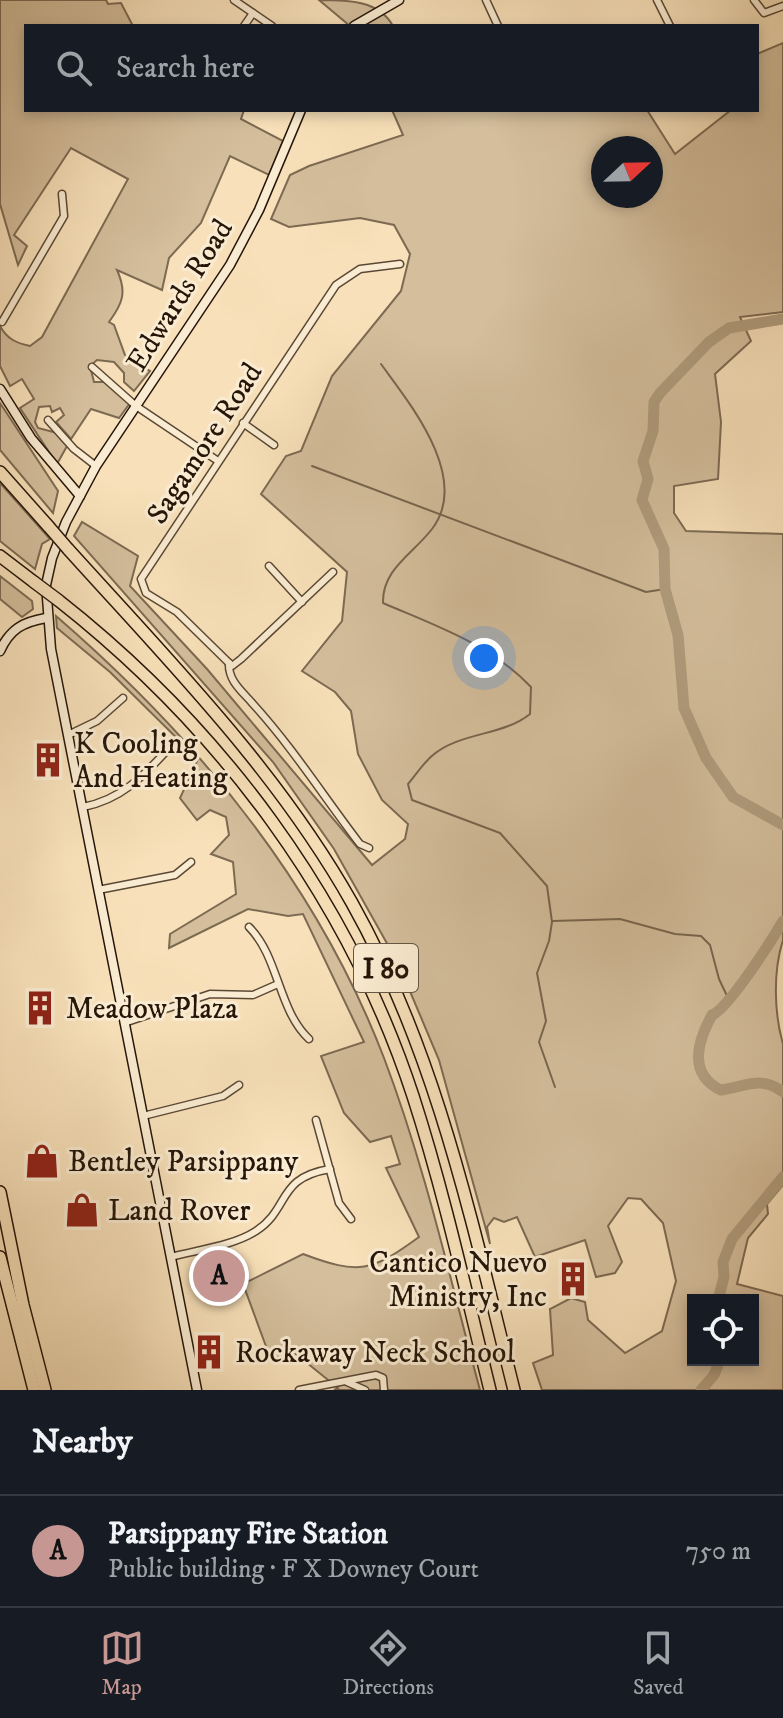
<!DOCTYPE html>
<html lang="en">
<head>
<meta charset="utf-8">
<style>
	body { margin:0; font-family:"IM FELL DW Pica",serif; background:#20242c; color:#f1f3f6 }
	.controls { position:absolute; right:24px; bottom:24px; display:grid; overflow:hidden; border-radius:0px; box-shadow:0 4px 12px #0003 }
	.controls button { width:72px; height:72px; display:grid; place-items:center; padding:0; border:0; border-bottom:2px solid #363941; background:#171b24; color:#f1f3f6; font:40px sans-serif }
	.compass { position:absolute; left:591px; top:136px; width:72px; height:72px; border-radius:50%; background:#171b24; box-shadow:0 4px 12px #0003; rotate:68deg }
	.you { position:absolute; left:484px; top:658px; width:28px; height:28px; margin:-20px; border:6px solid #fff; border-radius:50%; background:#1a73e8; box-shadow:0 0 0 12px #1a73e833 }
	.badge { display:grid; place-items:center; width:52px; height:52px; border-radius:50%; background:#c59692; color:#111; font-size:26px; font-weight:700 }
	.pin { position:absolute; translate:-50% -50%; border:4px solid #fff; box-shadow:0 2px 8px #0006 }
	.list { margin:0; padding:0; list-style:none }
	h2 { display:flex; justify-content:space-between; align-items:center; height:104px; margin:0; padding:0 32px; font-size:34px }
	h2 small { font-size:26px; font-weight:400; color:#9ea1a6 }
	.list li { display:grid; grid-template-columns:52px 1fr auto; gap:24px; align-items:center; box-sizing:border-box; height:112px; padding:0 32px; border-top:2px solid #363941 }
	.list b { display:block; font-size:30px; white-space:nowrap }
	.list p { margin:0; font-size:26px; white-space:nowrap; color:#9ea1a6 }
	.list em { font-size:26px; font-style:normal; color:#9ea1a6 }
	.icon { flex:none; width:44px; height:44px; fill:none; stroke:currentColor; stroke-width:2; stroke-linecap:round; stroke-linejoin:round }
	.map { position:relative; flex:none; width:783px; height:1390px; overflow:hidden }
	.search { position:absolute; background:#171b24; box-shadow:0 4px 12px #0003; left:24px; right:24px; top:24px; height:88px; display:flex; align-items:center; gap:20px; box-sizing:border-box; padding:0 28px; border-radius:0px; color:#9ea1a6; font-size:30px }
	.sheet { height:216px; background:#171b24 }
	nav { display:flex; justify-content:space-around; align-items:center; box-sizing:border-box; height:112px; border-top:2px solid #363941; background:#171b24; font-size:22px; color:#9ea1a6 }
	nav a { display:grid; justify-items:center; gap:4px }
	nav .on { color:#c59692 }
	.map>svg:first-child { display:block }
	.green { fill:#d4be9c; stroke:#7c6a52; stroke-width:2; fill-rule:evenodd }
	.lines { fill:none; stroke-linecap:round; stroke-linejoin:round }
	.stream { stroke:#78664e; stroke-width:2 }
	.river { stroke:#b09c7d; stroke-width:11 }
	.street-casing { stroke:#5a4834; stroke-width:9 }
	.secondary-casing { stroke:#251508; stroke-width:11 }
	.highway-casing { stroke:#251508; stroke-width:14 }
	.street { stroke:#faecd2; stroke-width:6 }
	.secondary { stroke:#faecd2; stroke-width:8 }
	.highway { stroke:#f8e1ba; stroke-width:11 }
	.highway-bridge-casing { stroke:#251508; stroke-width:14; stroke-linecap:butt }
	.highway-bridge { stroke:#f8e1ba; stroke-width:11 }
	.labels { text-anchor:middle; stroke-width:6; stroke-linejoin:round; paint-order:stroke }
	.shield { fill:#faecd2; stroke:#655645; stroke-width:2 }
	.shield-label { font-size:28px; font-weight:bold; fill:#251508 }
	.street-label { font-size:30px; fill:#251508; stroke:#faecd2 }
	.poi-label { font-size:30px; fill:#251508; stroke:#faecd2; text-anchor:start }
</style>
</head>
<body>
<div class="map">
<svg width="783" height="1390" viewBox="0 0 783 1390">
	<rect width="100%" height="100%" fill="#f8e1ba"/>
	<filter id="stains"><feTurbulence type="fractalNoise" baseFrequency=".0025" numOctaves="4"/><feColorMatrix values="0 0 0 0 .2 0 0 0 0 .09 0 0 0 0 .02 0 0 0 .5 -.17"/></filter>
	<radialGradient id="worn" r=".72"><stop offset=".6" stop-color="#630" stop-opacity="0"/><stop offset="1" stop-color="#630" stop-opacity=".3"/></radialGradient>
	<g class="green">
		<path d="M0,0H106L108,4L121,3L133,26H26V110H244L241,119L283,141L269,175L230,156L201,223L169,258L162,290L117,270C127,292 123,303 109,322L114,325L125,355L150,371L134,391L124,382V373L114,362L97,360L90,366L94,382H112L130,403L119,418L91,409L71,439L56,422L64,415L60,408L52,412L50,406L39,407L35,422L38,428L57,433L67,446L57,464L20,408L34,399L22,379L10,386L0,366V326C7,339 16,343 30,346L42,337L128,179L71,148L14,235L27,246L18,265L0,204Z"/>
		<path d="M319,0C347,0 379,0 393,26H350Z"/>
		<path d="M783,43V312L740,317L751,341L715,374L721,422L718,479L674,486V513L686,531L783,534V940C773,971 774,1013 783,1044V1185L767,1204L768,1214L748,1238L737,1284L783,1296V1390H542L533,1363L553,1355L550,1309L571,1298L585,1302L588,1320L625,1353L662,1331L676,1281L663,1223L641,1199L628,1198L608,1226L622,1262L615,1273L596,1277L585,1240L535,1257L517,1217L504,1222L494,1218L487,1227L490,1244L439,1060L398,963L334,849L273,762L74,536L82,522L138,556L130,586L207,669L372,865L405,839L408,824L382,800L358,754L351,711L335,692L302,671L342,621L347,572L261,494L286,456L301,451L332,376L401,291L410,254L394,225L360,218L289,227L271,219L290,175L309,166L403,135L392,110H647L675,154L731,110H757V54ZM603,148H651V196H603ZM693,1300H753V1360H693Z"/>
		<polygon points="0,403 58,491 53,513 0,450"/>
		<polygon points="0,483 50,539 42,544 35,569 0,541"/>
		<polygon points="0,576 32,601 33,609 22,617 0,599"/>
		<path d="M56,616C196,737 317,883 384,1058C425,1166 450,1279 480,1390H334L338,1388L296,1354L275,1358L267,1349L243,1284L303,1254C359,1275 371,1272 419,1237L386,1168L400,1164L391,1136L370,1142L344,1113L321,1056L364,1042L303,914L288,916L248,909L169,948L170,934L236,894L233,862L211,854L229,835L226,817L210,810L197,820L180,798L198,759L110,672L57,628Z"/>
	</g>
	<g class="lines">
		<g class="stream">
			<path d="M381,364C410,404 471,478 432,529C413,554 382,569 383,603C436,626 490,644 531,687L530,714C503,736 460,732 433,755C423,763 416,775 408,784L412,800L500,833L547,886L552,922L549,941L537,973L546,1021L539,1042L555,1087"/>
			<polyline points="312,466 646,592 665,589"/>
			<polyline points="553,921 620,919 675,934 701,936 710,945 719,979 728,998"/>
		</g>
		<g class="river">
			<polyline points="783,319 729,328 709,342 660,393 654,402 653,431 643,461 648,479 642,500 664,549 665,589 678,635 684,708 706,758 733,797 783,825"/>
			<path d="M783,921C772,940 728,1009 712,1015C697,1042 688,1074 721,1090C745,1087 761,1075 783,1092"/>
			<polyline points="718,1300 724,1277 723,1262 732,1239 783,1177"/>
			<polyline points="701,1390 714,1375 720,1360"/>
		</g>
		<g class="street-casing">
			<g id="street">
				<polyline points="234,0 272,26"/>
				<polyline points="486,0 498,26"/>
				<polyline points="657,0 670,26"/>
				<polyline points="754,0 764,13 783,6"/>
				<polyline points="244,26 253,13"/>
				<polyline points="2,322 64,216 62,194"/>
				<polyline points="92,367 136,406 218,461"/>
				<polyline points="48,420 74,449 96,466"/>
				<polyline points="243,423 274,445"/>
				<polyline points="269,566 302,602"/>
				<polyline points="229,663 177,612 146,593 141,579 336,285 360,269 400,264"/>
				<path d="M229,663C228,681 242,691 253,704C293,748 324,797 360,844L369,848"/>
				<polyline points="229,663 232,666 241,659 333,572"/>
				<polyline points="68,735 97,721 123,698"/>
				<path d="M83,807C124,799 145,774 173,744"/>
				<polyline points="98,890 175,875 191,862"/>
				<path d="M249,927C279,957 278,1010 309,1039"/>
				<polyline points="124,1023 210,994 253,995 278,984"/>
				<polyline points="143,1116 223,1096 239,1085"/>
				<polyline points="316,1120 339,1203 351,1219"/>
				<path d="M171,1257C197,1250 233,1246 256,1231C291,1208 276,1178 330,1169"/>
				<polyline points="347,1382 365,1390"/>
				<polyline points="299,1390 376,1375 383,1378 384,1390"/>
			</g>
		</g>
		<g class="secondary-casing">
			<g id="secondary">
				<polyline points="354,26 399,0"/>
				<polyline points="0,389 31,438 80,496"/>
				<path d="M0,651C10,629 23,622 46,618"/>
				<polyline points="197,1390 51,649 46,585 52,558 66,522 96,466 230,265 259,210 301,110"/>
			</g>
		</g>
		<g class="highway-casing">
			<g id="highway">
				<polyline points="0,472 49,527"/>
				<path d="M68,549C169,661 277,770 352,903C437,1054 472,1223 514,1390"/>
				<polyline points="0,556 34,582"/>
				<path d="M58,600C221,728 348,898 413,1096C444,1192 466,1292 490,1390"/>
				<polyline points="0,1192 23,1305 45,1390"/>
				<polyline points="0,1257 34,1390"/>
			</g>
		</g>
		<use href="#street" class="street"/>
		<use href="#secondary" class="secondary"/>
		<use href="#highway" class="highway"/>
		<g class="highway-bridge-casing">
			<g id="highway-bridge">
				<polyline points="49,527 68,549"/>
				<polyline points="34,582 58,600"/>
			</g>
		</g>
		<use href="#highway-bridge" class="highway-bridge"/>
	</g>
	<defs>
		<g id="building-bare" transform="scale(2.76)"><path d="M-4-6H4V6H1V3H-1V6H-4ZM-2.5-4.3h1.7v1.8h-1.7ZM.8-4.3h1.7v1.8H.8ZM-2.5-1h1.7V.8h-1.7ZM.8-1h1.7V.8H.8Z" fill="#8f2418" stroke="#faecd2" stroke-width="2.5" paint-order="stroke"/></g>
		<g id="shop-bare" transform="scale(2.76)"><path d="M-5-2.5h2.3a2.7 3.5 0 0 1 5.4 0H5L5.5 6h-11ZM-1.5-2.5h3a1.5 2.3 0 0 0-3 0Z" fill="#8f2418" stroke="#faecd2" stroke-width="2.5" paint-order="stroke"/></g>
	</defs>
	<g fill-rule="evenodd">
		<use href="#building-bare" x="48" y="760"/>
		<use href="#building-bare" x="40" y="1008"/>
		<use href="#shop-bare" x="42" y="1161"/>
		<use href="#shop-bare" x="82" y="1210"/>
		<use href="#building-bare" x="573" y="1279"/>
		<use href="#building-bare" x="209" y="1352"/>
	</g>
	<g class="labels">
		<rect class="shield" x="354" y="944" width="64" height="48" rx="6"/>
		<g class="shield-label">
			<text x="386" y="978">I 80</text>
		</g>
		<g class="street-label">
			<text transform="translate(179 295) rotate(-58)" y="10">Edwards Road</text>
			<text transform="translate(204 443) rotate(-57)" y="10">Sagamore Road</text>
		</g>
		<g class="poi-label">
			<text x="74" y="753">K Cooling<tspan x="74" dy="34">And Heating</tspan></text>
			<text x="66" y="1018">Meadow Plaza</text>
			<text x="68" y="1171">Bentley Parsippany</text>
			<text x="108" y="1220">Land Rover</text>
			<text x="547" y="1272" text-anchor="end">Cantico Nuevo<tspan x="547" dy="34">Ministry, Inc</tspan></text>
			<text x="235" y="1362">Rockaway Neck School</text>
		</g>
	</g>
	<rect width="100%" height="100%" filter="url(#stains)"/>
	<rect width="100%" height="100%" fill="url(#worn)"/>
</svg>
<div class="controls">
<button><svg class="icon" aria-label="locate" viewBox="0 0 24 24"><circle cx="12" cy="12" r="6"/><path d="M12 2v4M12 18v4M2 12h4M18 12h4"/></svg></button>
</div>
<svg class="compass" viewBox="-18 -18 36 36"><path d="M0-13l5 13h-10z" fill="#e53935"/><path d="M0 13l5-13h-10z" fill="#9ea1a6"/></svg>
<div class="you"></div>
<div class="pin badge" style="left:219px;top:1276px">A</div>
<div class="search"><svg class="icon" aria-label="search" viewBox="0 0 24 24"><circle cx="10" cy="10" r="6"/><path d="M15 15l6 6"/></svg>Search here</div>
</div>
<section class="sheet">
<h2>Nearby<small></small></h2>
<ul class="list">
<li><span class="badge">A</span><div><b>Parsippany Fire Station</b><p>Public building · F X Downey Court</p></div><em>750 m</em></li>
</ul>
</section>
<nav>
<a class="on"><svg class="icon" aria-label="map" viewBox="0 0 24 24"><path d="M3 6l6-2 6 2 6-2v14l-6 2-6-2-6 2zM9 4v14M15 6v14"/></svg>Map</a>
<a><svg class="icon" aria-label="directions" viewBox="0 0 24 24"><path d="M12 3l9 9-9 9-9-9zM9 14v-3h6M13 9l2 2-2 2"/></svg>Directions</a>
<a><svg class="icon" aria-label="saved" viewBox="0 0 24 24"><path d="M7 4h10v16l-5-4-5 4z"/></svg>Saved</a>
</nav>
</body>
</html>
